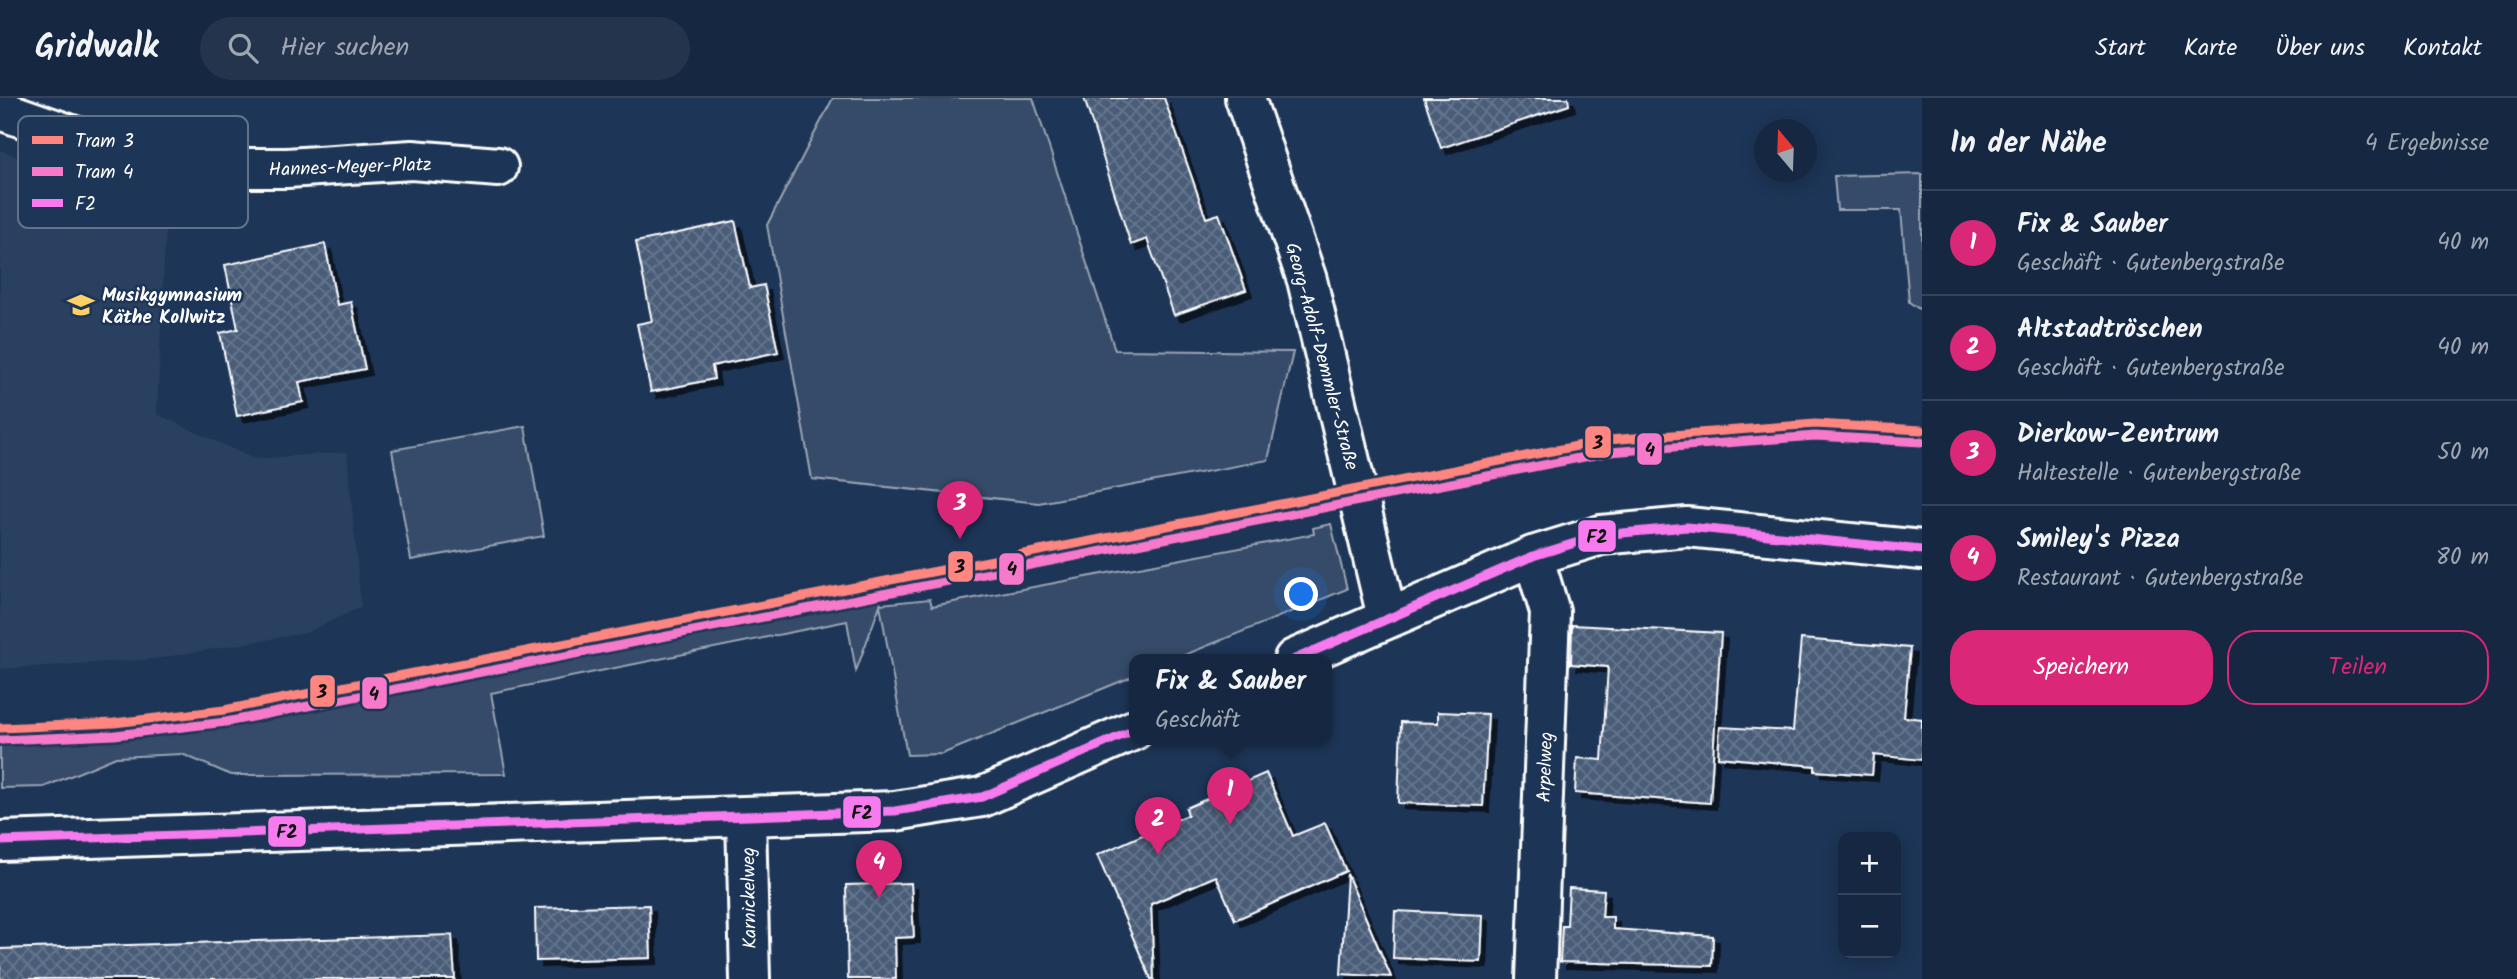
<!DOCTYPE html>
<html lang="de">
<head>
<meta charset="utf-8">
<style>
	body { margin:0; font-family:Kalam,sans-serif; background:#23344c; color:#f1f3f6 }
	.controls { position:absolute; right:21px; bottom:21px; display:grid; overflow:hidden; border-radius:14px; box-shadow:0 4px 18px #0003 }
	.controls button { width:63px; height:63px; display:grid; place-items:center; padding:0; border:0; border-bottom:2px solid #35445a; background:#162841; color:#f1f3f6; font:35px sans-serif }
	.compass { position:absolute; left:1754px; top:21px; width:63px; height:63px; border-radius:50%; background:#162841; box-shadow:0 4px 18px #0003; rotate:341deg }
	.you { position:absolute; left:1302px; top:497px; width:24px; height:24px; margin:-18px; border:5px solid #fff; border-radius:50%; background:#1a73e8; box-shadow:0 0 0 10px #1a73e833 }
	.badge { display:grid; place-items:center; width:46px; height:46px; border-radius:50%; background:#db2777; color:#fff; font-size:23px; font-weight:700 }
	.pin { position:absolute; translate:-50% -58px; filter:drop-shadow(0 2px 4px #0008) }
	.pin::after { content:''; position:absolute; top:37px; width:24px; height:21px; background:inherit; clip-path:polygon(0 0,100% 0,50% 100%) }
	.popup { position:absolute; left:1129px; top:556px; width:203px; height:91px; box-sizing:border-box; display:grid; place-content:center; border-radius:14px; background:#162841; filter:drop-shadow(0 2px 5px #0005); font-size:23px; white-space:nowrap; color:#9ea6b1 }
	.popup b { font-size:26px; color:#f1f3f6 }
	.popup::after { content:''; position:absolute; left:50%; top:100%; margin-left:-14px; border:14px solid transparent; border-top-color:#162841 }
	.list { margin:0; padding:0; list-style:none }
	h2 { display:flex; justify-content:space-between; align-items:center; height:91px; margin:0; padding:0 28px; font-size:30px }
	h2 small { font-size:23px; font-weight:400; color:#9ea6b1 }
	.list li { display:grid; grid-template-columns:46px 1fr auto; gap:21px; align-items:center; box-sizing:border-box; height:105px; padding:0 28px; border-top:2px solid #35445a }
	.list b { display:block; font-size:26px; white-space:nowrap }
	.list p { margin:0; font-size:23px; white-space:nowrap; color:#9ea6b1 }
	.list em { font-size:23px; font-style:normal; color:#9ea6b1 }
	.actions { display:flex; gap:14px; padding:21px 28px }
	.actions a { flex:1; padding:16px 0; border:2px solid #db2777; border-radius:28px; text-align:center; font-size:24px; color:#db2777 }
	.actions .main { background:#db2777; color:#fff }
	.icon { flex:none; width:38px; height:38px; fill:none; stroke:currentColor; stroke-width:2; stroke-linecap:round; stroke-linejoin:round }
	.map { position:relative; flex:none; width:1922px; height:881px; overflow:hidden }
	header { display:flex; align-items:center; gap:42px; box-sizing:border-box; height:98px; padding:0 35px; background:#162841; border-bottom:2px solid #35445a }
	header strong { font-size:33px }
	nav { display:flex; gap:38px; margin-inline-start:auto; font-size:24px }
	.search { width:490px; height:63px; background:#23344c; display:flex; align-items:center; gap:18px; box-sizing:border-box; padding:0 24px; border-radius:38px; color:#9ea6b1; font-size:26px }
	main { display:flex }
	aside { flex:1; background:#162841 }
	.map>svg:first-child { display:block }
	.built { fill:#2a4161 }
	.green { fill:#364b69; stroke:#9aa5b4; stroke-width:2 }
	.building { fill:url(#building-cross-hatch); stroke:#fff; stroke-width:2; filter:url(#shadow) }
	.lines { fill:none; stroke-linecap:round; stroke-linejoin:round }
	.street-casing { stroke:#fff; stroke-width:44 }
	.secondary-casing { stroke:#fff; stroke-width:44 }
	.street { stroke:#1d3557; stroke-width:38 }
	.secondary { stroke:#1d3557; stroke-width:38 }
	.bus-1-casing { stroke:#1d3557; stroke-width:14 }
	.bus-1 { stroke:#f77aee; stroke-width:9 }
	.tram-1-casing { stroke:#1d3557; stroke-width:14 }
	.tram-2-casing { stroke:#1d3557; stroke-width:14 }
	.tram-1 { stroke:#ff8680; stroke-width:9 }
	.tram-2 { stroke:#f679ca; stroke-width:9 }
	.labels { text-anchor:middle; stroke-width:5; stroke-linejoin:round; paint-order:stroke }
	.street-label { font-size:19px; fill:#fff; stroke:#1d3557 }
	.poi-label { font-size:19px; font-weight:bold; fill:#fff; stroke:#1d3557; text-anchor:start }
	.key { fill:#1d3557; stroke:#617289; stroke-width:2 }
	.key-label { font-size:19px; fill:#fff }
	.line-badge { stroke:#1d3557; stroke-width:2.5 }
	.pale-badge-label { font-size:19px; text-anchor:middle; font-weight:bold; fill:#111 }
</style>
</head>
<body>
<header>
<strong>Gridwalk</strong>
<div class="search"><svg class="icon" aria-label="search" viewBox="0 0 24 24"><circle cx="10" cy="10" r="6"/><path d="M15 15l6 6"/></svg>Hier suchen</div>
<nav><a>Start</a><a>Karte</a><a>Über uns</a><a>Kontakt</a></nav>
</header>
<main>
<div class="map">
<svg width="1922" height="881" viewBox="0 0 1922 881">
	<defs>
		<pattern id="building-cross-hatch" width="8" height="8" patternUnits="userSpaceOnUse" patternTransform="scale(1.75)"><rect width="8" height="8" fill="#4a5d79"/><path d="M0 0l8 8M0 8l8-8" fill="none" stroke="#65758d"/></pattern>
		<filter id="shadow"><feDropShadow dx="6" dy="6" stdDeviation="0" flood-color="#0009"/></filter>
	</defs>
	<rect width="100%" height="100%" fill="#1d3557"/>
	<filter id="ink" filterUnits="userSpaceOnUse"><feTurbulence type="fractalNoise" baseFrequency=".0143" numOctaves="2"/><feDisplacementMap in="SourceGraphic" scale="14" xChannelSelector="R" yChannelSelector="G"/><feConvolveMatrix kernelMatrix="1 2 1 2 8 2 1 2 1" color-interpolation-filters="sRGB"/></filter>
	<g filter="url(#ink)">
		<polygon class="built" points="0,52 50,73 167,98 157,316 254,361 347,354 361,509 306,535 154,561 0,571"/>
		<g class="green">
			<polygon points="833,0 1033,0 1115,252 1293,254 1268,362 1039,405 812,381 767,127"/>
			<polygon points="1922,76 1922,213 1909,204 1901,112 1837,112 1834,78"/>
			<polygon points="525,328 544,438 411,462 392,352"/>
			<polygon points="1331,426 1347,491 1175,561 1134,561 1134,578 942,656 907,657 880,507 856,573 847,523 491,595 506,676 231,677 182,656 116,659 44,689 0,690 0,630 114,625 224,612 876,486 881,506 930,501 932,508 1314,436 1313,430"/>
		</g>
		<g class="building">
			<polygon points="1084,0 1164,0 1206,120 1219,116 1246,192 1174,217 1147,141 1131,147"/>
			<polygon points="1424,0 1568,0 1569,7 1441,50"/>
			<polygon points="735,123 750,190 764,187 778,254 712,268 714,281 651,294 637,226 652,223 636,144"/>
			<polygon points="325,146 337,207 351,204 365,271 299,284 303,304 237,318 220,235 238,231 225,167"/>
			<polygon points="1572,527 1721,535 1710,705 1575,695 1577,660 1602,662 1608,569 1571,566"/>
			<polygon points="1801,541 1910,550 1904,619 1922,621 1922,662 1874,657 1872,677 1815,673 1815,668 1718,659 1720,629 1793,633"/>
			<polygon points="1438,614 1488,616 1483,708 1398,705 1401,624 1438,625"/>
			<polygon points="1266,675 1293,738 1325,725 1346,773 1235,822 1216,778 1151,806 1154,881 1151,881 1097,757 1188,717 1186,710"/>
			<polygon points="1347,776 1391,879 1341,876"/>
			<polygon points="911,785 914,839 895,840 896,881 848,881 846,787"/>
			<polygon points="1569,790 1604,792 1602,819 1613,819 1613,831 1713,838 1712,868 1560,864 1562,828 1567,828"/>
			<polygon points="649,807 651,860 536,863 535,810"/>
			<polygon points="1395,813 1483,817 1481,864 1393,860"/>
			<polygon points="452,837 455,881 0,881 0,851"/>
		</g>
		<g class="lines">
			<g class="street-casing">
				<g id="street">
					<polyline points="1245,0 1307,182 1387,519"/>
					<polyline points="0,12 106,49 200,70 287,70 412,62 498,69"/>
					<polyline points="1533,458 1550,514 1536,881"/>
					<polyline points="746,719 750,881"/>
				</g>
			</g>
			<g class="secondary-casing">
				<g id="secondary">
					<polyline points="1294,561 1533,458 1601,437 1687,429 1922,452"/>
					<polyline points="0,743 895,713 982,699 1134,632"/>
				</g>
			</g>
			<use href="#street" class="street"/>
			<use href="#secondary" class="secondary"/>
			<g class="bus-1-casing">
				<g id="bus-1">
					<polyline points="1295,561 1533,458 1601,437 1687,429 1922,452"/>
					<polyline points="0,743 895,713 982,699 1134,632"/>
				</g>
			</g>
			<use href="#bus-1" class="bus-1"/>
			<g class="tram-1-casing">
				<polyline id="tram-1" points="0,630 114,625 224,612 1608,342 1815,326 1922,332"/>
			</g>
			<g class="tram-2-casing">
				<polyline id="tram-2" points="1,642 115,637 226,624 1610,354 1815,338 1921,344"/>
			</g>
			<use href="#tram-1" class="tram-1"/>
			<use href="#tram-2" class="tram-2"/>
		</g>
	</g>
	<defs>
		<g id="school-bare" transform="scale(2.1)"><path d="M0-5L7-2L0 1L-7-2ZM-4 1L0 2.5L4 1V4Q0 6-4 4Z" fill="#ffd166" stroke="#1d3557" stroke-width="2.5" paint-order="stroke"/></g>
	</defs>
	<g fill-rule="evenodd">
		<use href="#school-bare" x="81" y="207"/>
	</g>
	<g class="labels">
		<g class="street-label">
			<text transform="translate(350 68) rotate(-2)" y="7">Hannes-Meyer-Platz</text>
			<text transform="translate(1323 258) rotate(75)" y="7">Georg-Adolf-Demmler-Straße</text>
			<text transform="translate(1544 669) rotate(-88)" y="7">Arpelweg</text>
			<text transform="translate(748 800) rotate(-91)" y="7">Karnickelweg</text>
		</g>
		<g class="poi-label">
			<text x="102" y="203">Musikgymnasium<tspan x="102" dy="22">Käthe Kollwitz</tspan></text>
		</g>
	</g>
	<rect x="18" y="18" width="230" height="112" rx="10" class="key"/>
	<rect x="32" y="38" width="31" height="8" fill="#ff8680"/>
	<rect x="32" y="69" width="31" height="9" fill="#f679ca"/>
	<rect x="32" y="101" width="31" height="8" fill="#f77aee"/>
	<g class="key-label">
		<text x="75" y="49">Tram 3</text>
		<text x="75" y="80">Tram 4</text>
		<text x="75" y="112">F2</text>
	</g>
	<g class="line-badge">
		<rect x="1584" y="327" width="28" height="34" rx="7" fill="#ff8680"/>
		<rect x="1636" y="334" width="27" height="34" rx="7" fill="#f679ca"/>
		<rect x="1577" y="421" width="40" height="34" rx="7" fill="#f77aee"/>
		<rect x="947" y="452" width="27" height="33" rx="7" fill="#ff8680"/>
		<rect x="998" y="454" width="27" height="34" rx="7" fill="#f679ca"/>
		<rect x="309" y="576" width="27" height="34" rx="7" fill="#ff8680"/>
		<rect x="361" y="578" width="27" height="34" rx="7" fill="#f679ca"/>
		<rect x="842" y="697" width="40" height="34" rx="7" fill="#f77aee"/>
		<rect x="267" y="717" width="40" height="33" rx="7" fill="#f77aee"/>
	</g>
	<g class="pale-badge-label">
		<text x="1598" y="351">3</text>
		<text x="1650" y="358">4</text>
		<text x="1597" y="445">F2</text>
		<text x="960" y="475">3</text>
		<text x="1012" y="477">4</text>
		<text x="322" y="600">3</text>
		<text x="374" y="602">4</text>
		<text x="862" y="721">F2</text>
		<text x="287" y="740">F2</text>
	</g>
</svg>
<div class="controls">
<button>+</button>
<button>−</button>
</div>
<svg class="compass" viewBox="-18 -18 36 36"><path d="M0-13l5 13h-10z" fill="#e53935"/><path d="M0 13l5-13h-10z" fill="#9ea6b1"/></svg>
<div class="you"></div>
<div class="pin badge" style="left:1230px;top:727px">1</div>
<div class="popup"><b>Fix &amp; Sauber</b>Geschäft</div>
<div class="pin badge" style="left:1158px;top:757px">2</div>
<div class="pin badge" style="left:960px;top:441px">3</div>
<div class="pin badge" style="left:879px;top:800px">4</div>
</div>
<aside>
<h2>In der Nähe<small>4 Ergebnisse</small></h2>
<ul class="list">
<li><span class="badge">1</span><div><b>Fix &amp; Sauber</b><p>Geschäft · Gutenbergstraße</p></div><em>40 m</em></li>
<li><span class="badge">2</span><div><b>Altstadtröschen</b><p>Geschäft · Gutenbergstraße</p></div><em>40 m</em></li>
<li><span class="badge">3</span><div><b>Dierkow-Zentrum</b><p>Haltestelle · Gutenbergstraße</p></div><em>50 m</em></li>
<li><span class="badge">4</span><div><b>Smiley's Pizza</b><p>Restaurant · Gutenbergstraße</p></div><em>80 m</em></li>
</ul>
<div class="actions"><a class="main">Speichern</a><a>Teilen</a></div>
</aside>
</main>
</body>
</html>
